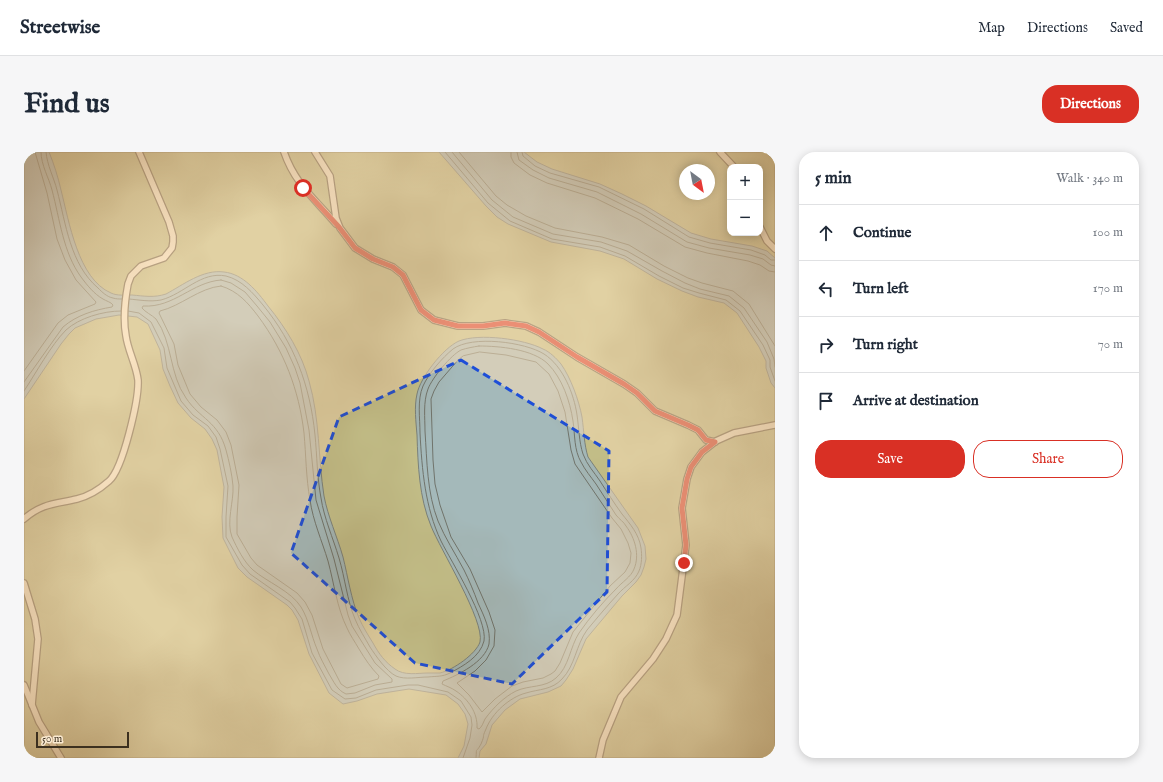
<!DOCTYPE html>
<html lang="en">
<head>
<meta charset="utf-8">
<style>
	body { margin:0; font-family:"IM FELL English",serif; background:#f6f6f7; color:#1f2937 }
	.controls { position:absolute; right:12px; top:12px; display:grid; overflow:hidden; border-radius:8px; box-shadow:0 2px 10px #0003 }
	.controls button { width:36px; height:36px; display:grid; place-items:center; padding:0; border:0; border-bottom:1px solid #e0e1e3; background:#fff; color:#1f2937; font:20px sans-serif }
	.compass { position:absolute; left:655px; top:12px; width:36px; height:36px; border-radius:50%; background:#fff; box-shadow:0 2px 10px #0003; rotate:148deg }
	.scale { position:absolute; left:12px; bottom:10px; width:93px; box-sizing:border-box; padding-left:4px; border:2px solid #3c301f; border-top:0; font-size:11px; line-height:14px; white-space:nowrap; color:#3c301f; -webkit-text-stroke:3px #fbead1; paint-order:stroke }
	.stop { position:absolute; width:12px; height:12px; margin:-9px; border:3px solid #d93025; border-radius:50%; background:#fff }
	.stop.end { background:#d93025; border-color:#fff; box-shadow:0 1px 4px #0008 }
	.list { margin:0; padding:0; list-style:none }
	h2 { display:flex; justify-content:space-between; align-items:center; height:52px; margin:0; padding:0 16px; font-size:17px }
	h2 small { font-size:13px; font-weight:400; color:#747a83 }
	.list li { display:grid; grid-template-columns:26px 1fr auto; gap:12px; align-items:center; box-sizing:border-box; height:56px; padding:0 16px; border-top:1px solid #e0e1e3 }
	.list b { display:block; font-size:15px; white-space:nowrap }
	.list em { font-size:13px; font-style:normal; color:#747a83 }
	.actions { display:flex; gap:8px; padding:12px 16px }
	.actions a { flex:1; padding:9px 0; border:1px solid #d93025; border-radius:16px; text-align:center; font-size:14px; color:#d93025 }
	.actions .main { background:#d93025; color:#fff }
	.icon { flex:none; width:22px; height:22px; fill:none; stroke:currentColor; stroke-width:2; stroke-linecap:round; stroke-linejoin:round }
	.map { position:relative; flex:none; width:751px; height:606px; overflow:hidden; border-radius:16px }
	header { display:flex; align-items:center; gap:24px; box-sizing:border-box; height:56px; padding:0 20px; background:#fff; border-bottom:1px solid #e0e1e3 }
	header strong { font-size:19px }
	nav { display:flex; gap:22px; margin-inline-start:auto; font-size:14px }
	.intro { display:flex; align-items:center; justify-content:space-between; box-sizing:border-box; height:96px; padding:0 24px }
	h1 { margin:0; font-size:28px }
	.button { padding:10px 18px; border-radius:16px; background:#d93025; color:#fff; font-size:14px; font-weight:700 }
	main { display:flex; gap:24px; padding:0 24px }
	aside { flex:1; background:#fff; border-radius:16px; box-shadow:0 2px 10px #0003 }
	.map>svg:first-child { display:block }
	.green { fill:#c4c08a; stroke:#807854; fill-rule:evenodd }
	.water { fill:#a4b9ba; stroke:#7a827c }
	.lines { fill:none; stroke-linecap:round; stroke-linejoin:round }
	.shore { stroke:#70746c; stroke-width:1 }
	.lane-casing { stroke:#6b5c45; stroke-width:8 }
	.lane { stroke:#fbead1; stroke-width:5.5 }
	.route { stroke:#d93025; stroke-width:5 }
	.marked { fill:none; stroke:#1d4ed8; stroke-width:3; stroke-dasharray:8 5; stroke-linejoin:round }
</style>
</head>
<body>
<header>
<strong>Streetwise</strong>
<nav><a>Map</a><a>Directions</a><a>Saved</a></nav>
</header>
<div class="intro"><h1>Find us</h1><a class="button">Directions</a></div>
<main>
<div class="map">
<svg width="751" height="606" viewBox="0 0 751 606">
	<rect width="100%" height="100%" fill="#f9deb8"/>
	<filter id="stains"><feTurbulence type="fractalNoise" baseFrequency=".005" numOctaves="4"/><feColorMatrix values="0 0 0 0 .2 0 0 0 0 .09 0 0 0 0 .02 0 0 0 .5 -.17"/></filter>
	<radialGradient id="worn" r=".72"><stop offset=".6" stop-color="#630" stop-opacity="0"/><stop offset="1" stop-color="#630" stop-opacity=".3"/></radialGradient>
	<path class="green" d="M0,0H741L751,9V606H0ZM706,15H736V81H706ZM661,18H685V42H661Z"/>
	<g class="water">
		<path d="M0,0H25C30,12 34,25 37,38C45,69 54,127 87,141C93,144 102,143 108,143C120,144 130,146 142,142C159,133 179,117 200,120C219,122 233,139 244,154C262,176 278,202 285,229C296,267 294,306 300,344C304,365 313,384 319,405C324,425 327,447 335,466C339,475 344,483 349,491C355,502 361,510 371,517C380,524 394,521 404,521C408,521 412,521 416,521C429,518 452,502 456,490C461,469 416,397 407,374C395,345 394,313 393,283C392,270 390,255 393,242C396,226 419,196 435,189C455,181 500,187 519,197C526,200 532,206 537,212C547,226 555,249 558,265C560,279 560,292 564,305L614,376L621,394L622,407L620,415L617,423L612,430L598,444L562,487L549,517L542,528L537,534L524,540L496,547L481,558L468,573L462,592L456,599L455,606H434L440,594L444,572L441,562L434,552L422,543L385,537L353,542L333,549L319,552L305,541L285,502L274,468L268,458L263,453L223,425L214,416L199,386L198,365L200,335L193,298L188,287L181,277L167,266L154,251L146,234L139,217L136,198L124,172L113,165L95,163L72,167L51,176L45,182L37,192L0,247Z"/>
		<polygon points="415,0 500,0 513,10 528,17 576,32 598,42 622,54 667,81 687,87 728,94 743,99 751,106 751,236 747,231 742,216 742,209 735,195 713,161 700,151 674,145 658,139 633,127 600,107 576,99 527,90 484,72 473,65 462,54"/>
	</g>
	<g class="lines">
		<g class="shore">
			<path d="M22,0C23,13 30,26 33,38C42,72 46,112 74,136C78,140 83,145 89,146C92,147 95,147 98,147"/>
			<polyline points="421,0 464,51 486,69 528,87 576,95 601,104 635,124 659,136 675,141 702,148 716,159 739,193 746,208 746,215 751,229"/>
			<polyline points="428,0 468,48 489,65 529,82 577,90 603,99 638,119 661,131 676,137 705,144 720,156 743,190 750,207 751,215"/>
			<polyline points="435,0 472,44 483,53 502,64 531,76 578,85 605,93 640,114 664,126 678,131 709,139 725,152 751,194"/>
			<polyline points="487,0 487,5 490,11 506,23 523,31 571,46 614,67 661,95 683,101 724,109 736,113 745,119 751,120"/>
			<polyline points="493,0 495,8 509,18 525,26 573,40 617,62 663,90 685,96 726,103 739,107 747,113 751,114"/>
			<polyline points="498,0 499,4 511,14 526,21 575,35 620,57 665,85 686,91 727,98 741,103 747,108 751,108"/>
			<path d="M197,128L207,131L221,140L233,154L246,170L262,196L271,216L276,231L285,278L292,348L310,407L324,463L328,474L351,511L368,527V530L351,533L331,541L322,542C313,538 310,530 305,522C301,514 296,506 293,497C287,483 285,468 277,455C267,439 243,430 229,418C220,410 213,396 208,385C202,370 210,349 209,334C208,322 205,309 202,298C194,269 176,267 162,246C145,222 149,191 132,167C128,163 121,160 118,156L119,154C150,156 168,130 197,128Z"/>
			<path d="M197,134C214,139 224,151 234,164C260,199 275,238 280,281C282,303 282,326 286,348C289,369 298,389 304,409C310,431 313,456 323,476C326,483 331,490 335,497C341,507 347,516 355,524L354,527L323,536L317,532L299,497L288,463L281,450L273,441L233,413L227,406L213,382V365L215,333L207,293L202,280L193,268L177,255L166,242L154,213L150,192L135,161L136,159C157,154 175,136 197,134Z"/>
			<path d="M105,147C116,148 126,150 137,148C160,142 177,119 202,124C218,128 229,141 239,153C270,191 286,233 291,283C293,303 293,325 297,346C300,366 309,386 315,406C321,426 323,448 331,467C335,477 341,486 346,495C352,504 362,519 372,524C381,528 394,525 404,525C413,524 418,525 426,521C439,514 456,505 460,489C464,468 427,409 417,389C401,355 398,318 396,281C396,266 393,248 399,234C405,221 418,206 429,197C448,183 501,190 520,202C539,214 550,242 553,263C555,276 555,290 559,302C563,313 570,320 576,329C583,340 590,351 598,362C606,372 615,382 617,396C618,403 618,412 615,419C611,429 601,434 594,442C583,454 573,466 563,478C552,493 551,514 538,527C528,538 515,537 502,541C486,545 468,561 462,577C457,588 462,580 457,592C451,603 453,593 452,606"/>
			<polyline points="104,159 115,161 127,170 140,196 143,216 157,249 169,263 184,274 192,285 196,297 204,334 202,365 202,385 218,413 226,422 266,450 271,456 278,467 288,501 308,538 321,547 332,546 352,538 384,533 394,533 424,540 437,549 447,565 448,573 446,586 439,606"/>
			<path d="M455,194C475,194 509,197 524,212C538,226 546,249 549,269C551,283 550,298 557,310C561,318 567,325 572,332C579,342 585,353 592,363C595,367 600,370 602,374C611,386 616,403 610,417C607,425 598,430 592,437C579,450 566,465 555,481C546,495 545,515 532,526C521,536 505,533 492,539C480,545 469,556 461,567C459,571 458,575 455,577L453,576C454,561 444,547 432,539C428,536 422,534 418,532L419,529C434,523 461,510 465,492C467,478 460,464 454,451C450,440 445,428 440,418C431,401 421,386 414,369C403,341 403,309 401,279C401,266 399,250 404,237C408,226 427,203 437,198C443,196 449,195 455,194Z"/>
			<polygon points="456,200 482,203 512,210 525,222 534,239 541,260 547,298 551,312 588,366 597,377 604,391 607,401 606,411 601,420 586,434 549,480 536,511 531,519 527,522 519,526 499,530 488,534 471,547 458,560 445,543 433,531 451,519 462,508 470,494 471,478 465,460 446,417 427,385 416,353 411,332 409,308 407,247 410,239 415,230 434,208 439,204"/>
			<polyline points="0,219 34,171 44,163 71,152 72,150 52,128 41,108 33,87 23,41 11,0"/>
			<path d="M0,230L39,175C53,163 70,158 88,155L89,153C87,150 82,149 79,147C70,142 63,133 57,125C39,100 36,68 28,38C25,26 17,13 17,0"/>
			<path d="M0,239C12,221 27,193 42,178C55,166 79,159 97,159"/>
		</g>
		<g class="lane-casing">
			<g id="lane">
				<path d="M260,0C271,32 291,47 312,72"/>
				<polyline points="291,0 306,24 312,66 316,76 331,96 349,107 369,115 379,123 397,158 410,168 434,174 459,174 481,171 502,174 515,180 553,205 600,232 613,241 631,259 664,273 674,278 682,288 691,290"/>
				<polyline points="696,0 710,15"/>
				<polyline points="736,75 743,89 751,97"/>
				<path d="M0,367C18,351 32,352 53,347C65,344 76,337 85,329C99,317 115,247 114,228C112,212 104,199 102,184C99,168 101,148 104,132L107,124L117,114L140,106L148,96L149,90V84L145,70L115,0"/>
				<polyline points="0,431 11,467 14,487 8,553"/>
				<polyline points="0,533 15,570 37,606"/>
				<polyline points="575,606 579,588 597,545 629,507 642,487 653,463 662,393 658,356 663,327 667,315 678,300 692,289 710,281 751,273"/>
			</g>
		</g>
		<use href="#lane" class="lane"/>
	</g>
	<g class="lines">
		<polyline class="route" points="279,36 315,75 331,96 349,107 369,115 379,123 397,158 410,168 434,174 459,174 481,171 502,174 515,180 553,205 600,232 613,241 631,259 664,273 674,278 682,288 691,290 678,300 667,315 663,327 658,356 662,393 660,411"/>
	</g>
	<path d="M0 0H751V606H0ZM437,208L585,299L583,440L488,532L391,511L267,401L315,265Z" fill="#f9deb8" fill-opacity=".55" fill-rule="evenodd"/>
	<path class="marked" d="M437,208L585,299L583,440L488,532L391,511L267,401L315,265Z"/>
	<rect width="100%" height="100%" filter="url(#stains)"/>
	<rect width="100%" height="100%" fill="url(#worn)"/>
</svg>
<div class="controls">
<button>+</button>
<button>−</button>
</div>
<svg class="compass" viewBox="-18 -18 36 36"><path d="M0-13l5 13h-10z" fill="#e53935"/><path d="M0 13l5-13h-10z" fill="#747a83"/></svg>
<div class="scale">50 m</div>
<div class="stop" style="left:279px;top:36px"></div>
<div class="stop end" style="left:660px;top:411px"></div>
</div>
<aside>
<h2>5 min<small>Walk · 340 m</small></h2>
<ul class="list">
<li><svg class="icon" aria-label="ahead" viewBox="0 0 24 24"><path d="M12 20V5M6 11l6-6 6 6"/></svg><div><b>Continue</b></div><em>100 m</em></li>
<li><svg class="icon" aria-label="left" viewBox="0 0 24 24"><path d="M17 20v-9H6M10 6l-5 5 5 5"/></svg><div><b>Turn left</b></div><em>170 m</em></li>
<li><svg class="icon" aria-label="right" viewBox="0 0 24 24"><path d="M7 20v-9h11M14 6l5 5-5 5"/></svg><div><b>Turn right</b></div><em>70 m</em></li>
<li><svg class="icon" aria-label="arrive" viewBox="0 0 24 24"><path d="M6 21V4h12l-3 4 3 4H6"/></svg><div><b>Arrive at destination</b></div></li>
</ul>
<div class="actions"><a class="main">Save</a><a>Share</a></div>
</aside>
</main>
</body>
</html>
